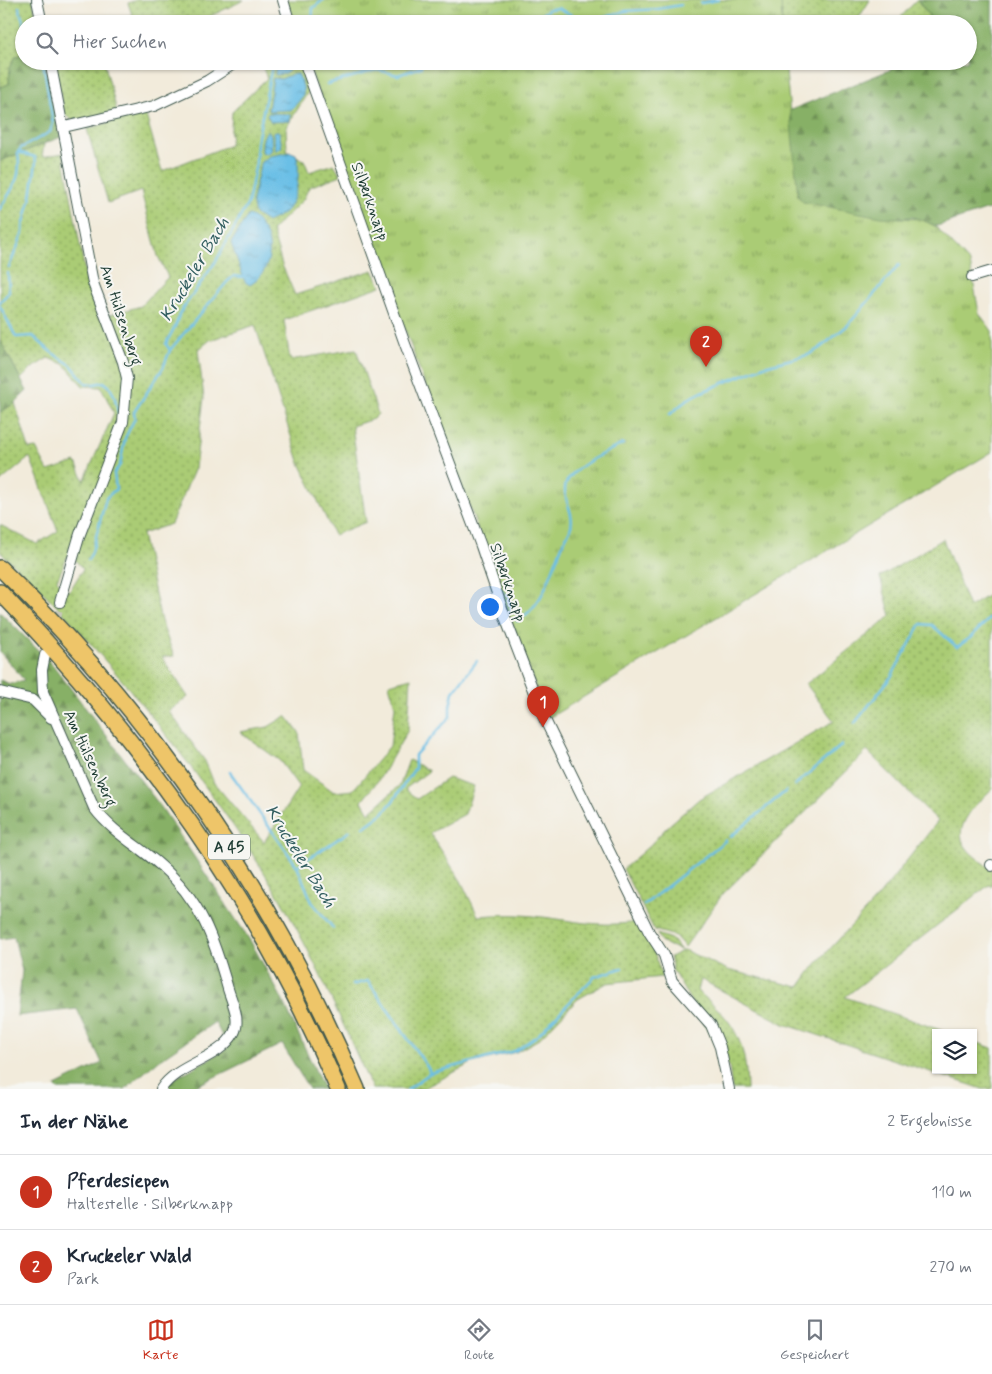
<!DOCTYPE html>
<html lang="de">
<head>
<meta charset="utf-8">
<style>
	body { margin:0; font-family:Mynerve,sans-serif; background:#f2f2f3; color:#1f2937 }
	.controls { position:absolute; right:15px; bottom:15px; display:grid; overflow:hidden; border-radius:0px; box-shadow:0 1px 4px #0004 }
	.controls button { width:45px; height:45px; display:grid; place-items:center; padding:0; border:0; border-bottom:1px solid #e0e1e3; background:#fff; color:#1f2937; font:25px sans-serif }
	.you { position:absolute; left:489px; top:606px; width:18px; height:18px; margin:-12px; border:4px solid #fff; border-radius:50%; background:#1a73e8; box-shadow:0 0 0 8px #1a73e833 }
	.badge { display:grid; place-items:center; width:32px; height:32px; border-radius:50%; background:#c8321e; color:#fff; font-size:16px; font-weight:700 }
	.pin { position:absolute; translate:-50% -41px; filter:drop-shadow(0 1px 2px #0008) }
	.pin::after { content:''; position:absolute; top:26px; width:18px; height:15px; background:inherit; clip-path:polygon(0 0,100% 0,50% 100%) }
	.list { margin:0; padding:0; list-style:none }
	h2 { display:flex; justify-content:space-between; align-items:center; height:65px; margin:0; padding:0 20px; font-size:21px }
	h2 small { font-size:16px; font-weight:400; color:#747a83 }
	.list li { display:grid; grid-template-columns:32px 1fr auto; gap:15px; align-items:center; box-sizing:border-box; height:75px; padding:0 20px; border-top:1px solid #e0e1e3 }
	.list b { display:block; font-size:19px; white-space:nowrap }
	.list p { margin:0; font-size:16px; white-space:nowrap; color:#747a83 }
	.list em { font-size:16px; font-style:normal; color:#747a83 }
	.icon { flex:none; width:28px; height:28px; fill:none; stroke:currentColor; stroke-width:2; stroke-linecap:round; stroke-linejoin:round }
	.map { position:relative; flex:none; width:992px; height:1089px; overflow:hidden }
	.search { position:absolute; background:#fff; box-shadow:0 1px 4px #0004; left:15px; right:15px; top:15px; height:55px; display:flex; align-items:center; gap:12px; box-sizing:border-box; padding:0 18px; border-radius:28px; color:#747a83; font-size:19px }
	.sheet { height:215px; background:#fff }
	nav { display:flex; justify-content:space-around; align-items:center; box-sizing:border-box; height:70px; border-top:1px solid #e0e1e3; background:#fff; font-size:14px; color:#747a83 }
	nav a { display:grid; justify-items:center; gap:2px }
	nav .on { color:#c8321e }
	.map>svg:first-child { display:block }
	.grass { fill:url(#grass-dots); stroke:#648454; fill-rule:evenodd }
	.forest { fill:url(#forest-firs); stroke:#53764d }
	.park { fill:url(#park-tufts); stroke:#648454 }
	.water { fill:url(#water-ripples); stroke:#447e8d }
	.lines { fill:none; stroke-linecap:round; stroke-linejoin:round }
	.stream { stroke:#6abfe6; stroke-width:2.5 }
	.minor-tunnel { stroke:#c8c8ba; stroke-width:10; stroke-dasharray:10 5; stroke-linecap:butt }
	.minor-casing { stroke:#3f574d; stroke-width:12 }
	.highway-casing { stroke:#3f574d; stroke-width:18 }
	.minor { stroke:#fff; stroke-width:10 }
	.highway { stroke:#eec569; stroke-width:15 }
	.labels { text-anchor:middle; stroke-width:4; stroke-linejoin:round; paint-order:stroke }
	.shield { fill:#f6f6f2; stroke:#60746d; stroke-width:1 }
	.shield-label { font-size:15px; font-weight:bold; fill:#1f3d34 }
	.street-label { font-size:16px; fill:#1f3d34; stroke:#f6f6f2 }
	.water-label { font-size:18px; font-style:italic; fill:#325e60; stroke:#f6f6f2 }
</style>
</head>
<body>
<div class="map">
<svg width="992" height="1089" viewBox="0 0 992 1089">
	<defs>
		<pattern id="grass-dots" width="8" height="8" patternUnits="userSpaceOnUse" patternTransform="scale(1.25)"><rect width="8" height="8" fill="#aacc75"/><path d="M2 2h.1M6 6h.1" fill="none" stroke="#8aa761" stroke-width="1.8" stroke-linecap="round"/></pattern>
		<pattern id="forest-firs" width="22" height="20" patternUnits="userSpaceOnUse" patternTransform="scale(1.25)"><rect width="22" height="20" fill="#87b066"/><path d="M5 1l3.5 6h-7zM16 11l3.5 6h-7z" fill="#6e9055"/></pattern>
		<pattern id="park-tufts" width="24" height="20" patternUnits="userSpaceOnUse" patternTransform="scale(1.25)"><rect width="24" height="20" fill="#aacc75"/><path d="M3 7l-1-3M5 7V3M7 7l1-3M15 17l-1-3M17 17v-4M19 17l1-3" fill="none" stroke="#8aa761"/></pattern>
		<pattern id="water-ripples" width="26" height="14" patternUnits="userSpaceOnUse" patternTransform="scale(1.25)"><rect width="26" height="14" fill="#6abfe6"/><path d="M2 4q2-2 4 0t4 0M15 11q2-2 4 0t4 0" fill="none" stroke="#579cbb"/></pattern>
	</defs>
	<rect width="100%" height="100%" fill="#f6f6f2"/>
	<filter id="ink" filterUnits="userSpaceOnUse"><feTurbulence type="fractalNoise" baseFrequency=".02" numOctaves="2"/><feDisplacementMap in="SourceGraphic" scale="10" xChannelSelector="R" yChannelSelector="G"/><feConvolveMatrix kernelMatrix="1 2 1 2 8 2 1 2 1" color-interpolation-filters="sRGB"/></filter>
	<filter id="wash" filterUnits="userSpaceOnUse"><feTurbulence type="fractalNoise" baseFrequency=".0096" numOctaves="4" result="noise"/><feDisplacementMap in="SourceGraphic" scale="20" xChannelSelector="R" yChannelSelector="G"/><feGaussianBlur stdDeviation="1.12" result="paint"/><feColorMatrix in="noise" values="0 0 0 0 0 0 0 0 0 0 0 0 0 0 0 0 0 1.4 0 .05"/><feComposite in="paint" operator="in"/></filter>
	<g filter="url(#wash)">
		<rect width="100%" height="100%" fill="#f2ebdb"/>
		<g class="grass">
			<polygon points="0,0 33,0 37,24 24,24 24,54 16,56 10,67 9,84 0,87"/>
			<polygon points="136,0 244,0 194,24 189,24 187,16 174,24 135,24 128,3"/>
			<polygon points="695,0 870,0 855,24 700,24"/>
			<polygon points="917,0 935,24 894,24"/>
			<polygon points="53,61 104,61 117,112 73,121 65,115"/>
			<path d="M260,61H297L310,89L286,128L287,151L304,160L309,172L334,164L341,175L309,187L303,200L272,230L282,265L295,295L373,270L381,286L284,320L290,360L356,349L378,414L373,419L352,426L366,522L334,535L299,461L255,325L210,340L198,350L204,398L195,468L171,524L142,534L161,621L174,656L162,657L188,697L169,711L205,761L214,783L264,842L299,787L280,761L240,732L268,727L286,716L299,732L303,770L334,792L353,790L390,746L395,706L389,684L411,678L408,730L380,778L362,801L369,813L400,785L409,760L429,771L405,789L417,799L448,778L474,786L465,814L430,833L461,881L478,916C492,915 506,914 520,915C563,917 591,929 637,922L653,948L662,977L607,983L578,999L539,1039L516,1052L472,1063L422,1089H372C339,1015 306,938 262,869C204,779 135,692 63,613C43,591 21,572 0,552V525L37,544L58,531L30,457L0,482V412L15,403L29,449L36,448L48,471L76,462L84,481L114,413L101,387L83,386L64,364L48,358L32,368L21,379L0,340V161L44,144L42,157L63,153L87,283L99,318L141,306L168,277L158,256L141,191L108,203L87,129L145,112L162,171L230,145L232,112L267,78ZM69,553L83,569L69,592L57,580Z"/>
			<path d="M943,539L969,607L992,593V789C979,801 950,827 966,847C972,856 984,863 992,870V887L989,885L845,997L949,1033H936V1070H973V1041L992,1048V1089H983L784,1024L700,979L697,991C734,1020 746,1040 747,1089H732L729,1066L673,971L670,957L684,950L728,970L799,987L815,965L878,897L938,821L867,751L722,895L685,947L675,936L654,930L623,869L649,846L668,826L699,799L834,721L806,684L891,616L880,577Z"/>
			<polygon points="657,934 671,939 681,950 662,943"/>
		</g>
		<g class="forest">
			<polygon points="918,0 992,0 992,208 937,226 913,217 885,219 804,204 798,197 788,111 912,61 968,61 968,24 935,24"/>
			<polygon points="24,54 24,61 45,61 61,137 0,161 0,87 9,84 10,67 16,56"/>
			<polygon points="0,340 27,391 15,403 0,412"/>
			<polygon points="0,612 52,664 161,807 251,942 281,997 324,1089 309,1089 282,1044 190,1089 163,1089 167,1083 228,1048 215,1022 159,1060 125,1089 57,1089 55,1086 102,1063 77,1009 17,1016 22,971 14,937 0,939 0,680 10,684 24,680 0,652"/>
		</g>
		<g class="park">
			<polygon points="286,0 781,0 782,24 294,24"/>
			<polygon points="307,61 785,61 798,196 803,202 881,217 920,219 935,226 970,263 979,313 992,331 992,452 547,719"/>
		</g>
		<g class="water">
			<polygon points="276,61 290,61 289,71 285,74 275,75"/>
			<path d="M293,74H298C308,95 304,95 291,110L268,111L273,78L281,79Z"/>
			<polygon points="269,113 290,114 290,121 271,122 267,115"/>
			<path d="M268,130L271,135L272,150L266,154L262,152C262,144 262,136 268,130Z"/>
			<polygon points="275,131 279,131 282,147 276,151 273,133"/>
			<path d="M291,152L296,154C301,169 298,200 285,212C280,216 273,219 267,222L255,214L252,201L261,162L270,156Z"/>
			<path d="M248,215C253,216 257,220 260,225C276,243 271,272 250,285L245,282L231,243Z"/>
		</g>
		<g class="lines">
			<g class="stream">
				<polyline points="701,3 718,0"/>
				<polyline points="19,7 24,24"/>
				<polyline points="312,24 313,8 323,0"/>
				<polyline points="528,24 549,9 558,8 576,17 600,19 625,11 658,9 681,5"/>
				<polyline points="327,84 377,70 398,75 421,67 422,61"/>
				<path d="M0,209C13,187 22,179 18,152L21,148L50,132L53,123L43,61"/>
				<polyline points="9,267 23,233 23,226 31,197 36,162 35,157 18,152"/>
				<polyline points="0,302 9,292 8,273"/>
				<polyline points="0,306 16,337 33,336 51,352 71,365 86,383 94,384 104,382 109,386 114,395 119,416"/>
				<polyline points="170,350 227,282 234,276 243,277"/>
				<polyline points="669,415 688,399 702,392 764,366 808,355 820,348 848,325 899,265"/>
				<path d="M88,560L92,552L106,498L116,489L114,473L120,465L125,438L135,418L134,412L163,368L170,350L166,344C170,334 178,325 179,314L216,261L248,203L256,163L257,142L273,61"/>
				<path d="M517,621C550,602 552,559 570,530C576,514 564,503 565,488C566,469 608,451 623,444"/>
				<polyline points="855,723 891,677 921,624 932,625 957,647 970,638 992,616"/>
				<polyline points="230,772 297,866 312,902 333,928"/>
				<polyline points="795,785 842,745"/>
				<polyline points="364,827 383,813 393,801 415,768 415,755 450,717 450,706 453,692 477,661"/>
				<polyline points="730,837 786,791"/>
				<polyline points="297,866 350,831"/>
				<polyline points="644,905 726,840"/>
				<polyline points="352,985 368,981 428,1068 430,1073 408,1089"/>
				<polyline points="430,1073 515,1051 538,1035 594,977 622,968"/>
			</g>
		</g>
	</g>
	<g filter="url(#ink)">
		<g class="lines">
			<polyline class="minor-tunnel" points="47,649 60,602"/>
			<g class="minor-casing">
				<g id="minor">
					<polyline points="37,0 42,24"/>
					<polyline points="283,0 290,24"/>
					<polyline points="50,61 93,283 123,362 127,378 123,422 80,534 60,602"/>
					<polyline points="304,61 405,344 481,546 505,617 543,716 649,932 664,955 672,981 711,1025 720,1047 729,1089"/>
					<polyline points="64,127 154,106 207,81 238,61"/>
					<polyline points="972,277 992,271"/>
					<path d="M45,655L42,670L43,692L94,808C112,832 138,846 160,865C201,900 214,939 228,989C232,1002 241,1020 234,1033C219,1060 178,1063 161,1089"/>
					<polyline points="0,692 33,700 51,718"/>
					<polyline points="991,865 992,866"/>
				</g>
			</g>
			<g class="highway-casing">
				<g id="highway">
					<path d="M0,568C153,715 274,894 357,1089"/>
					<path d="M0,592C141,739 258,901 338,1089"/>
				</g>
			</g>
			<use href="#minor" class="minor"/>
			<use href="#highway" class="highway"/>
		</g>
	</g>
	<g class="labels">
		<rect class="shield" x="208" y="834.5" width="42" height="25" rx="4"/>
		<g class="shield-label">
			<text x="229" y="852">A 45</text>
		</g>
		<g class="street-label">
			<text transform="translate(371 201) rotate(70)" y="6">Silberknapp</text>
			<text transform="translate(122 315) rotate(72)" y="6">Am Hülsenberg</text>
			<text transform="translate(509 582) rotate(71)" y="6">Silberknapp</text>
			<text transform="translate(91 758) rotate(65)" y="6">Am Hülsenberg</text>
		</g>
		<g class="water-label">
			<text transform="translate(194 269) rotate(-59)" y="6">Kruckeler Bach</text>
			<text transform="translate(301 856) rotate(58)" y="6">Kruckeler Bach</text>
		</g>
	</g>
</svg>
<div class="controls">
<button><svg class="icon" aria-label="layers" viewBox="0 0 24 24"><path d="M12 4l9 5-9 5-9-5zM3 14l9 5 9-5"/></svg></button>
</div>
<div class="you"></div>
<div class="pin badge" style="left:543px;top:727px">1</div>
<div class="pin badge" style="left:706px;top:367px">2</div>
<div class="search"><svg class="icon" aria-label="search" viewBox="0 0 24 24"><circle cx="10" cy="10" r="6"/><path d="M15 15l6 6"/></svg>Hier suchen</div>
</div>
<section class="sheet">
<h2>In der Nähe<small>2 Ergebnisse</small></h2>
<ul class="list">
<li><span class="badge">1</span><div><b>Pferdesiepen</b><p>Haltestelle · Silberknapp</p></div><em>110 m</em></li>
<li><span class="badge">2</span><div><b>Kruckeler Wald</b><p>Park</p></div><em>270 m</em></li>
</ul>
</section>
<nav>
<a class="on"><svg class="icon" aria-label="map" viewBox="0 0 24 24"><path d="M3 6l6-2 6 2 6-2v14l-6 2-6-2-6 2zM9 4v14M15 6v14"/></svg>Karte</a>
<a><svg class="icon" aria-label="directions" viewBox="0 0 24 24"><path d="M12 3l9 9-9 9-9-9zM9 14v-3h6M13 9l2 2-2 2"/></svg>Route</a>
<a><svg class="icon" aria-label="saved" viewBox="0 0 24 24"><path d="M7 4h10v16l-5-4-5 4z"/></svg>Gespeichert</a>
</nav>
</body>
</html>
